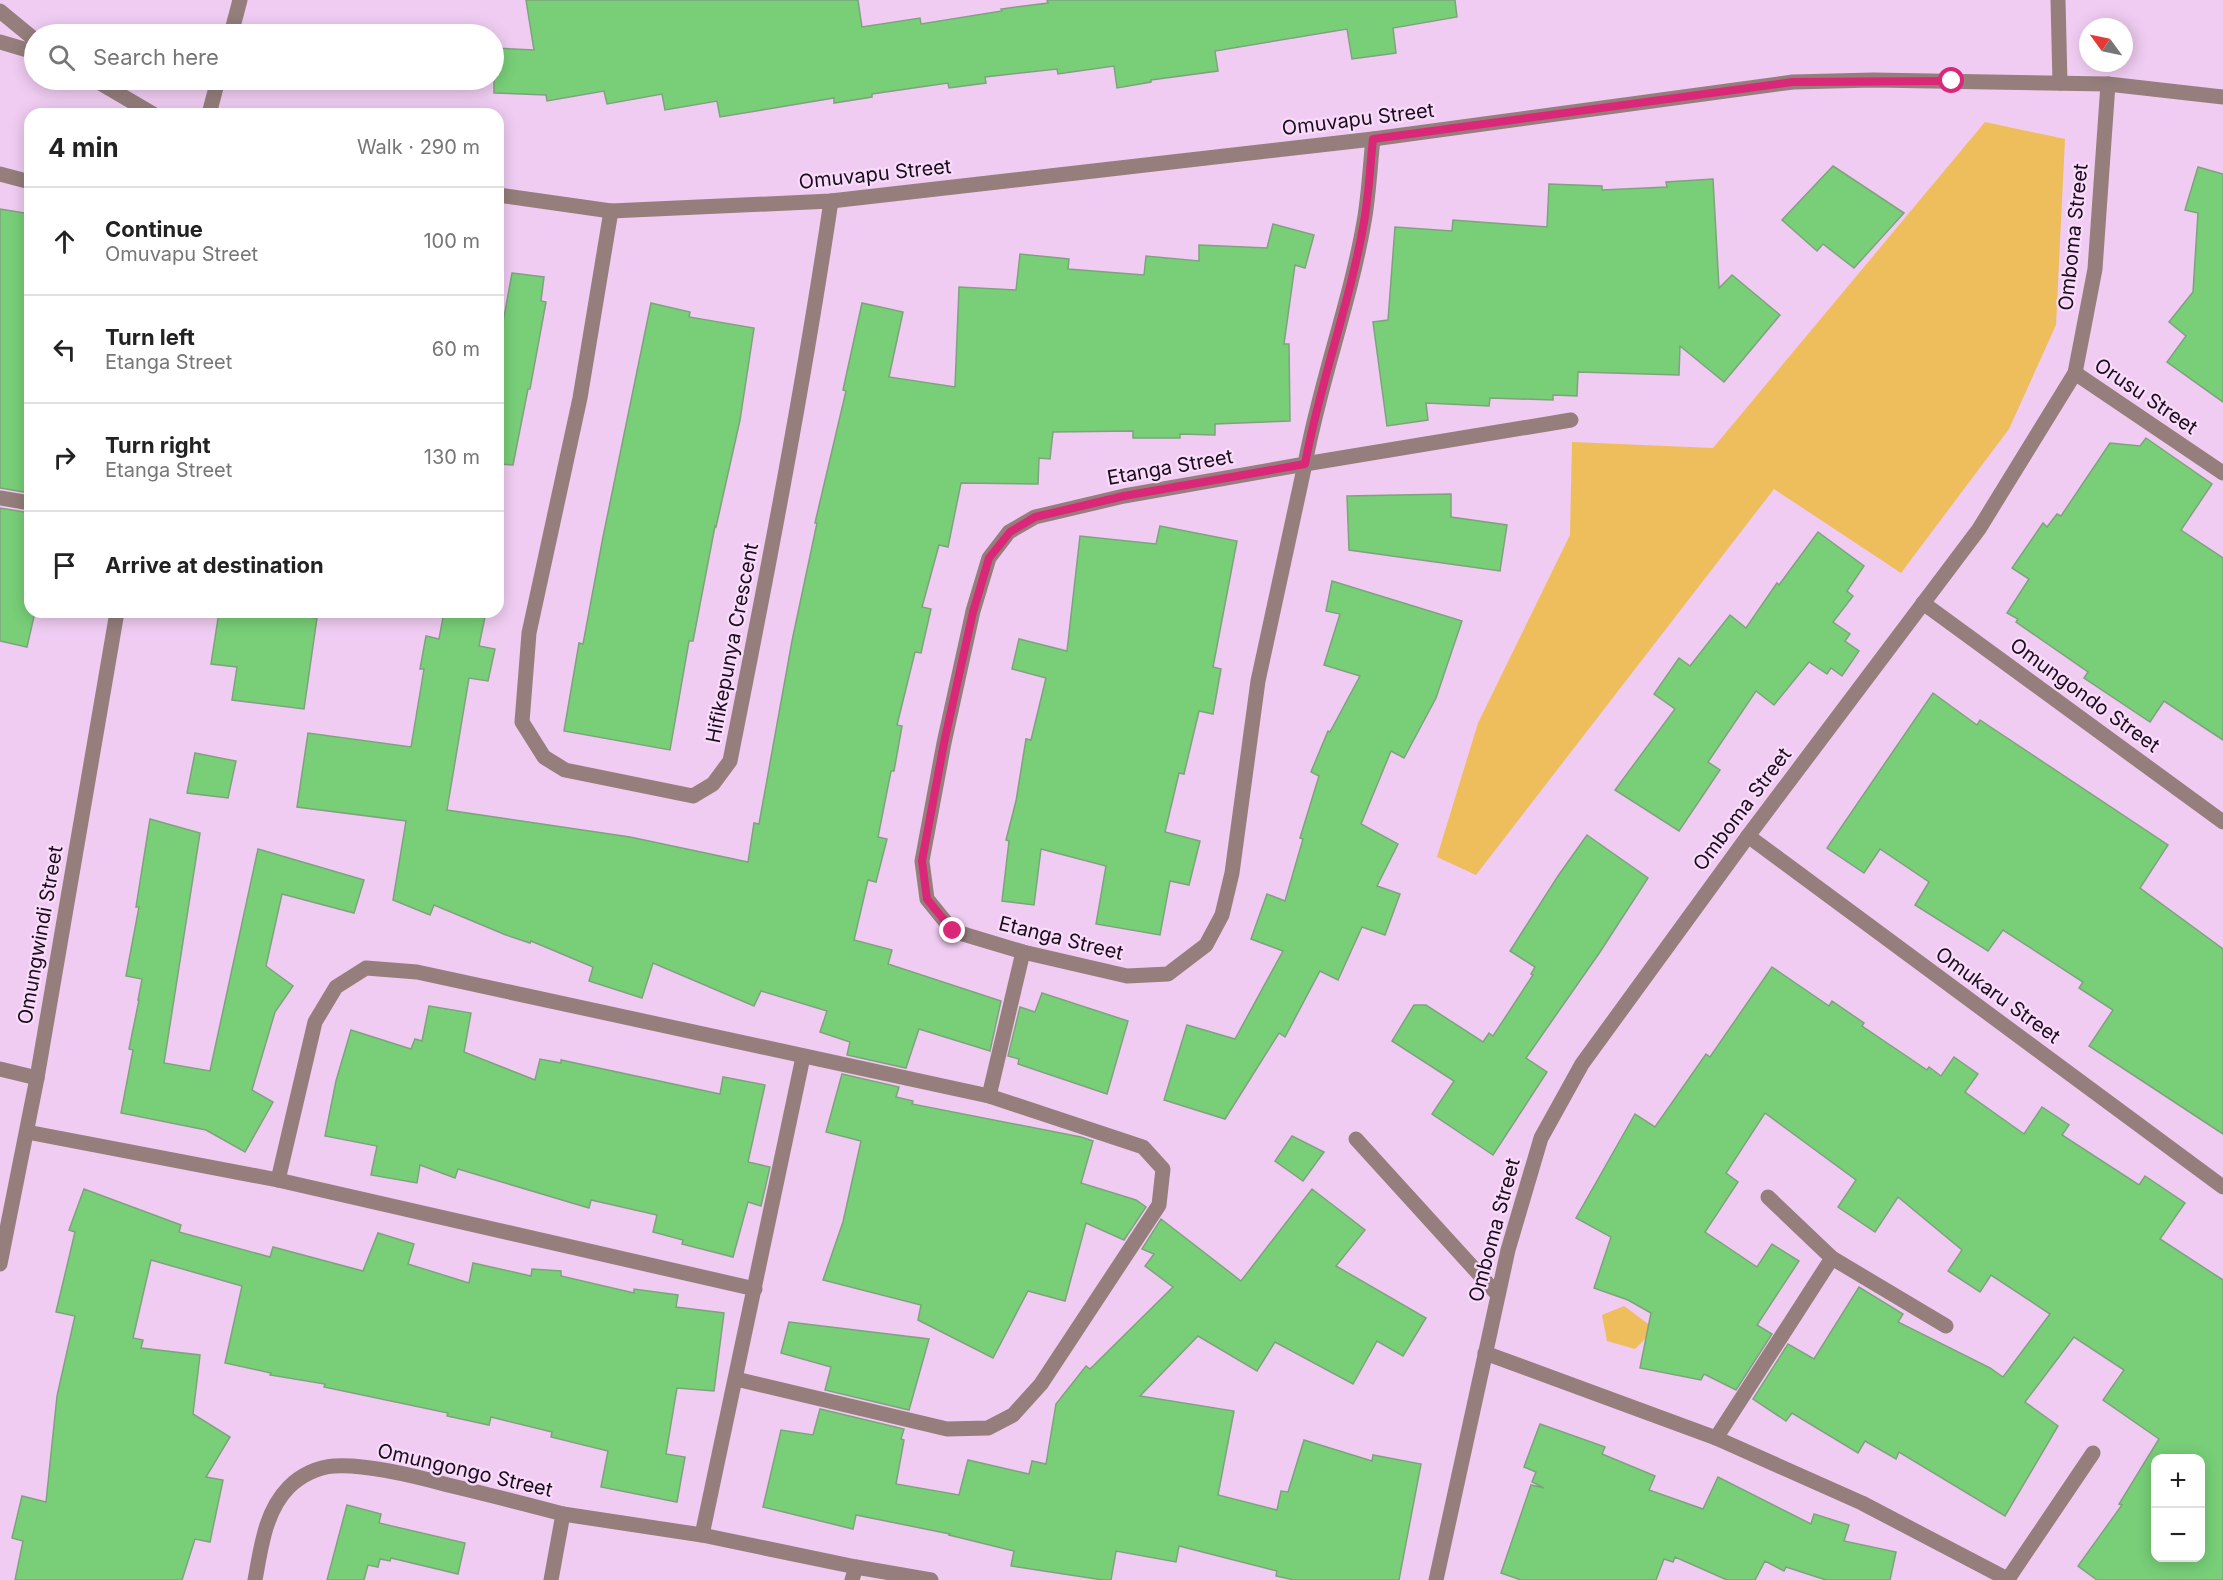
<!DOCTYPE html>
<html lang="en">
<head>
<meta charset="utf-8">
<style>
	body { margin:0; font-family:Inter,sans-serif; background:#f2f2f2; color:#222 }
	.controls { position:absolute; right:18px; bottom:18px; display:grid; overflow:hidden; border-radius:12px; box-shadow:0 3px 15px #0003 }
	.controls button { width:54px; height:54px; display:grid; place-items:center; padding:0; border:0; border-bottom:2px solid #e0e0e0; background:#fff; color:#222; font:30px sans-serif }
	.compass { position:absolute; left:2079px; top:18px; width:54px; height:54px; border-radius:50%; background:#fff; box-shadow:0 3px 15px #0003; rotate:303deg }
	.stop { position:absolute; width:18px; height:18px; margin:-14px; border:4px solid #db2777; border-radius:50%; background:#fff }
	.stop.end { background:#db2777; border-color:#fff; box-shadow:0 2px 6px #0008 }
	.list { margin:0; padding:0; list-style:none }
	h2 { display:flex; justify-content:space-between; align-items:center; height:78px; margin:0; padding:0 24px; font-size:26px }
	h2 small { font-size:20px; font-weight:400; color:#767676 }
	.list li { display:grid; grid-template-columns:39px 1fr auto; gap:18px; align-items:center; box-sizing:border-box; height:108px; padding:0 24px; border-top:2px solid #e0e0e0 }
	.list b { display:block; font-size:22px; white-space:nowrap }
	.list p { margin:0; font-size:20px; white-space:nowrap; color:#767676 }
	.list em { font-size:20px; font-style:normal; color:#767676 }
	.icon { flex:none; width:33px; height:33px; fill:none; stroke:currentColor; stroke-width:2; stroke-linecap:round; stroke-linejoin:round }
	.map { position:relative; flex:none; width:2223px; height:1580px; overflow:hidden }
	.search { position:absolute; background:#fff; box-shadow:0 3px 15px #0003; left:24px; top:24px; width:480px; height:66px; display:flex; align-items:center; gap:15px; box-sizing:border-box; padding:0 21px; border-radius:33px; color:#767676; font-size:22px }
	.panel { position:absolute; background:#fff; box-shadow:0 3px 15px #0003; left:24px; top:108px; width:480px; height:510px; border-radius:18px }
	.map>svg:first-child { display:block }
	.green { fill:#edbe5b }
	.building { fill:#78cf78; stroke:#7fa27e; stroke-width:1.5; fill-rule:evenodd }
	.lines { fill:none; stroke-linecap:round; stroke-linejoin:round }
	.minor { stroke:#957e7c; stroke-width:15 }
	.route { stroke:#db2777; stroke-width:8 }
	.labels { text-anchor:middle; stroke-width:4.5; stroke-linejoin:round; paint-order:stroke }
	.street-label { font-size:20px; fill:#190d1a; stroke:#f9dcfb }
</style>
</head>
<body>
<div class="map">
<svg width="2223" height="1580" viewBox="0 0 2223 1580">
	<rect width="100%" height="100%" fill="#f0ccf2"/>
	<g class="green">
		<polygon points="1985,122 2065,139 2056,325 2009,429 1901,573 1774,489 1476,875 1437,857 1478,723 1570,535 1572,442 1713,448"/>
		<polygon points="1624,1306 1655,1329 1635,1349 1607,1341 1602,1315"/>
	</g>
	<g class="building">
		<polygon points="526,0 858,0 862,27 920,18 921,24 1002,11 1001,9 1048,3 1047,0 1455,0 1457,17 1393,28 1396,53 1352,59 1347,29 1215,51 1218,71 1151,80 1151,82 1117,88 1114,66 1058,74 1057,69 985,77 986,83 949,88 948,83 872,94 872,97 834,103 834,98 720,117 717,101 665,110 662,94 607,104 604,91 547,101 546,95 494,93 494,48 534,50"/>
		<polygon points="1833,166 1904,213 1854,268 1823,244 1817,251 1782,220"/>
		<polygon points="2198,167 2223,174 2223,402 2167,362 2186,336 2169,322 2193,292 2198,213 2185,210"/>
		<polygon points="1713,179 1719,288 1732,275 1780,315 1724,382 1680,346 1679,375 1578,372 1577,396 1553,395 1553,400 1490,398 1489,406 1426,403 1428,420 1387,426 1373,322 1388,320 1395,227 1452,231 1453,220 1547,227 1549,184 1602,186 1602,190 1667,187 1666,182"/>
		<polygon points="0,209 30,214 30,493 0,488"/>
		<polygon points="1273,224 1314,235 1305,268 1295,265 1284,344 1289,344 1290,421 1215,424 1215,435 1180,434 1180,438 1133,438 1133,431 1053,432 1050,459 1039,458 1038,484 961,483 948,547 939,545 922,607 931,609 921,653 915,652 897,725 902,726 894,771 891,771 878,837 887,839 876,882 868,880 854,940 892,950 888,964 1001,1001 990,1051 919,1029 906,1068 847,1055 850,1042 820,1032 827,1011 761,991 754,1006 653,963 642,998 589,981 593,967 531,941 530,943 506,935 434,905 430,915 393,900 406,821 297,807 308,733 411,747 424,669 420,669 426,636 439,639 444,612 486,612 479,646 495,649 488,681 469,678 447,810 630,837 748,862 754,823 759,824 792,641 817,523 815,523 846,391 843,390 862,303 903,312 889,377 955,387 959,287 1016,290 1020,254 1069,259 1068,269 1144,275 1146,256 1199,261 1199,245 1267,248"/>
		<polygon points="512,273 544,277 541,301 546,302 530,389 528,389 513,465 498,464 498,350"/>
		<polygon points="651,303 690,312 689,317 754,328 740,420 716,527 715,526 693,641 689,641 670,750 564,731 579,643 583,644 603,537"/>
		<polygon points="2146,438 2212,484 2181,530 2223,558 2223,740 2164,701 2150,722 2084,678 2088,672 2016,622 2018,619 2007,613 2029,579 2012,568 2043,523 2047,527 2057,514 2061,516 2110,443 2140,446"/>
		<polygon points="1451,494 1451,517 1507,525 1500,571 1349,550 1347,496"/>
		<polygon points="0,508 30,513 30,612 35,612 27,647 0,641"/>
		<polygon points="1160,526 1237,541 1213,667 1221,669 1213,714 1199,711 1184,774 1179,773 1165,832 1200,841 1189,885 1170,881 1160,935 1096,924 1106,866 1041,849 1034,905 1002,901 1009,841 1006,840 1016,801 1026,739 1031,740 1046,678 1012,669 1019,639 1067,651 1080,536 1156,544"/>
		<polygon points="1818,532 1864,566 1847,591 1853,596 1833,622 1850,634 1845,641 1859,651 1842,676 1831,668 1827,674 1809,662 1774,705 1756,691 1708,762 1720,770 1679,831 1615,790 1675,709 1654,694 1679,658 1690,666 1730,615 1746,628 1777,583 1779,585"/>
		<polygon points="1332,581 1462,621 1436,698 1404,758 1391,751 1361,824 1398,844 1377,886 1400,894 1385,935 1362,927 1338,980 1320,971 1285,1037 1279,1033 1225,1119 1164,1100 1187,1025 1235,1039 1283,951 1251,939 1267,894 1285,901 1303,839 1300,838 1319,776 1311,772 1328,731 1330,732 1360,676 1324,665 1340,614 1326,611"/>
		<polygon points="219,612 298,612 298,616 317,618 304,709 232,700 237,667 211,664"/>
		<polygon points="1933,693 1977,725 1980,720 2168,845 2140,888 2223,949 2223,1134 2089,1046 2113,1010 2079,988 2083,982 2003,930 1988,951 1915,905 1929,882 1880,849 1864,873 1827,848"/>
		<polygon points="195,753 236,761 228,798 187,793"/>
		<polygon points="150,819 200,833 164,1063 210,1071 258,849 364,880 354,913 282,894 266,966 293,986 275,1012 252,1090 273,1102 245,1152 206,1130 121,1113 133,1050 129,1049 139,1000 138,1000 142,979 126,976 139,907 136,907"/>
		<polygon points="1587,835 1648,878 1600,952 1526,1058 1547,1072 1493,1155 1432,1114 1454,1081 1392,1041 1414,1005 1426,1005 1483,1042 1489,1033 1493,1036 1533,975 1531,974 1535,967 1510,951 1558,876"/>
		<path d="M1772,967L1829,1006L1832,1001L1864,1023L1862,1026L1927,1070L1929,1067L1941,1076L1954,1057L1978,1074L1965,1092L2024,1134L2042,1107L2069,1125L2062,1135L2139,1185L2145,1176L2185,1203L2160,1239L2223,1280V1580H2097L2078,1566L2122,1505L2119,1504L2159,1439L2103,1400L2124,1370L2074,1337L2025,1402L2058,1426L2005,1516L1899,1452L1896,1459L1865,1441L1858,1453L1792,1413L1786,1421L1753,1399L1788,1344L1814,1359L1859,1287L1903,1314L1898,1322L1990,1368L2003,1377L2050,1314L1991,1275L1980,1292L1948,1271L1962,1250L1898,1197L1875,1232L1838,1207L1856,1180L1765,1113L1726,1173L1738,1182L1705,1232L1757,1267L1772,1244L1799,1261L1757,1325L1772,1334L1736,1390L1704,1374L1701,1380L1640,1368L1651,1313L1628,1300L1594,1288L1611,1237L1576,1218L1635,1114L1655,1127L1706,1054L1710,1057ZM2156,1458H2200V1557H2156Z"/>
		<polygon points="1042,993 1128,1021 1107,1094 1018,1064 1019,1059 1008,1056 1020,1007 1035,1012"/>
		<polygon points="429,1006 471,1013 464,1052 535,1080 540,1059 561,1063 561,1060 720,1094 723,1077 765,1085 748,1162 770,1167 761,1206 748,1202 733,1257 682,1244 683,1240 653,1232 657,1215 591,1200 589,1208 458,1169 455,1178 420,1165 417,1183 371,1175 377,1146 325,1136 336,1081 351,1030 411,1049 415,1039 422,1041"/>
		<polygon points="842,1074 899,1087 896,1097 913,1101 912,1104 1081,1137 1093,1141 1081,1183 1136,1200 1146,1207 1124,1240 1086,1223 1065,1301 1028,1291 993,1358 918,1320 921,1305 823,1280 843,1222 861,1141 826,1132"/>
		<polygon points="1292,1136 1324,1152 1303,1181 1275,1161"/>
		<polygon points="84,1189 181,1225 179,1232 270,1257 273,1247 363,1271 378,1233 414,1244 408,1264 469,1283 473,1263 531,1276 532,1269 561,1271 561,1276 634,1293 634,1289 678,1295 676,1307 724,1313 714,1391 677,1388 666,1454 685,1457 677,1502 601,1487 608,1451 551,1437 552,1432 491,1417 489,1425 447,1416 448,1413 324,1387 325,1384 270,1375 271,1373 225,1363 242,1286 151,1260 133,1338 143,1340 141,1348 200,1355 193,1414 230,1437 206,1477 223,1480 210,1542 195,1539 182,1580 15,1580 23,1541 12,1538 22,1496 46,1502 57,1396 75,1316 56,1312 75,1232 69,1230"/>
		<polygon points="1312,1189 1365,1230 1336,1266 1426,1318 1403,1356 1377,1341 1353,1384 1275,1342 1257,1371 1198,1336 1140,1396 1234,1411 1218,1495 1277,1510 1281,1491 1288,1492 1304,1440 1372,1461 1373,1455 1421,1464 1399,1580 1294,1580 1276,1576 1277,1571 1179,1546 1176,1562 1116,1551 1111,1580 1103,1580 1011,1566 1014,1551 949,1535 950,1534 856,1515 853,1529 763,1507 781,1430 813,1435 820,1409 904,1429 901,1439 904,1440 896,1484 959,1495 968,1460 1029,1474 1032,1461 1046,1464 1056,1404 1086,1366 1090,1369 1173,1287 1145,1266 1154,1254 1142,1249 1161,1219 1241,1281"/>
		<polygon points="789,1322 929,1339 909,1410 825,1390 831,1367 781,1353"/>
		<polygon points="1540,1424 1605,1447 1602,1454 1655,1476 1649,1490 1703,1509 1718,1477 1811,1524 1814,1514 1849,1525 1844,1541 1896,1552 1890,1580 1826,1580 1786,1567 1784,1571 1765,1561 1755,1580 1727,1580 1675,1557 1673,1562 1664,1559 1656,1580 1521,1580 1501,1573 1531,1485 1544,1488 1532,1482 1536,1472 1524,1467"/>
		<polygon points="347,1505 381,1514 379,1523 465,1543 458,1574 391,1558 390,1561 380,1559 378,1567 368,1565 364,1580 327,1580"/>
	</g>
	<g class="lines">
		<g class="minor">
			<polyline points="2058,0 2060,83"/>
			<polyline points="0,11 34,39"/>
			<polyline points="231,34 240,0"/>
			<polyline points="0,42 34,52"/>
			<polyline points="95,80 153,114"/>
			<polyline points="209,114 218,80"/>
			<path d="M1373,139C1370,166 1369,194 1364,222C1350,303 1320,382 1305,464L1258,681L1232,873L1222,915L1206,945L1168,974L1127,976L1023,952L953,931L927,899L922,861L944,743L973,611L989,558L1009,532L1035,517L1124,496L1305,464L1571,420"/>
			<polyline points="0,174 30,182"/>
			<polyline points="498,195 611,211 831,201 1373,139 1793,82 1873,80 2108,84 2223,97"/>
			<path d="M611,211L580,398L529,633L522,722L544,757L565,770L693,796L713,784L730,761C767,575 803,389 831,201"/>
			<polyline points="2075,373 2223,473"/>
			<polyline points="0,498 30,503"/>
			<polyline points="1923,603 2223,822"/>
			<polyline points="1748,836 2223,1187"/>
			<polyline points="0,1069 37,1078"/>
			<polyline points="989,1096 1023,952"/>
			<polyline points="27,1132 278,1180 755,1289"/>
			<polyline points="1356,1139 1498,1295"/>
			<polyline points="278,1180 315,1022 336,987 366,968 417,972 989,1096 1143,1147 1163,1169 1159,1205 1041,1384 1013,1415 988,1428 947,1429 736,1379"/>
			<polyline points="1768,1197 1832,1258 1946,1326"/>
			<polyline points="0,1264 37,1078 117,612"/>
			<polyline points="1485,1353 1716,1438 1862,1503 2009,1580"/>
			<polyline points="1716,1438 1832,1258"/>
			<polyline points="563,1514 702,1535 856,1567"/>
			<polyline points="702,1535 803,1057"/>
			<polyline points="2008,1579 2093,1453"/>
			<path d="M255,1580C261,1548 265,1511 289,1487C301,1475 318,1467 334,1466C368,1464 415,1476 448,1485C486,1494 525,1504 563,1514L551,1580"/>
			<polyline points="852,1580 856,1567 931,1580"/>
			<polyline points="1436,1580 1508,1250 1541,1138 1582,1064 1748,836 1979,529 2075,373 2095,269 2108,84"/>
		</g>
	</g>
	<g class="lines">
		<path class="route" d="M953,931L927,899L922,861L944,743L973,612L989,558L1010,532L1035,517L1124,496L1305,464C1320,382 1350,303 1364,222C1369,194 1370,166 1373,139L1793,82L1952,81"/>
	</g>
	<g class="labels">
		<g class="street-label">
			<text transform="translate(1358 119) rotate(-7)" y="7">Omuvapu Street</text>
			<text transform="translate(875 174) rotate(-6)" y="7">Omuvapu Street</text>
			<text transform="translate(2073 237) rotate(-84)" y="7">Omboma Street</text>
			<text transform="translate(2146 396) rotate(34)" y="7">Orusu Street</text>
			<text transform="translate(1170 467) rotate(-10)" y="7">Etanga Street</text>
			<text transform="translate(732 643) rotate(-79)" y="7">Hifikepunya Crescent</text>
			<text transform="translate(2085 695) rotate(36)" y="7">Omungondo Street</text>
			<text transform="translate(1742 809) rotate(-53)" y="7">Omboma Street</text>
			<text transform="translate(40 935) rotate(-80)" y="7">Omungwindi Street</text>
			<text transform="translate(1061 938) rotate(14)" y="7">Etanga Street</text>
			<text transform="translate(1998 995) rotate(36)" y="7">Omukaru Street</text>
			<text transform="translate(1494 1230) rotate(-75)" y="7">Omboma Street</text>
			<text transform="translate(465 1470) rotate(13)" y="7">Omungongo Street</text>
		</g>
	</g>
</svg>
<div class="controls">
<button>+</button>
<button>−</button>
</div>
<svg class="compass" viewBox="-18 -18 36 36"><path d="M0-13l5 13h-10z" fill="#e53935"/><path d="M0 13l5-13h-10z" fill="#767676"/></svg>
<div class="stop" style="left:1952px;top:81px"></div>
<div class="stop end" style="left:953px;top:931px"></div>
<div class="search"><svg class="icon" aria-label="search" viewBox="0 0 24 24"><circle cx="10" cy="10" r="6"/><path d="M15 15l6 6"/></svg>Search here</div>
<section class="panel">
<h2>4 min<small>Walk · 290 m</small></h2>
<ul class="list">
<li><svg class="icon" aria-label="ahead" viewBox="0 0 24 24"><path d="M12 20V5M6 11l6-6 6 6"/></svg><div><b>Continue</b><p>Omuvapu Street</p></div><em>100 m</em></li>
<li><svg class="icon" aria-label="left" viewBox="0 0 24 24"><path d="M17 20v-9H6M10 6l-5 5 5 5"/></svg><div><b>Turn left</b><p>Etanga Street</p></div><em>60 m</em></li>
<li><svg class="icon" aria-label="right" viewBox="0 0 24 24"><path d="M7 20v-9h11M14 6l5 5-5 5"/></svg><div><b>Turn right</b><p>Etanga Street</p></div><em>130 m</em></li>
<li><svg class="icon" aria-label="arrive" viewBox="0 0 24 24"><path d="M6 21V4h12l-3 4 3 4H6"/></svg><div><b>Arrive at destination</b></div></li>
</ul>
</section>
</div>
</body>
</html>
